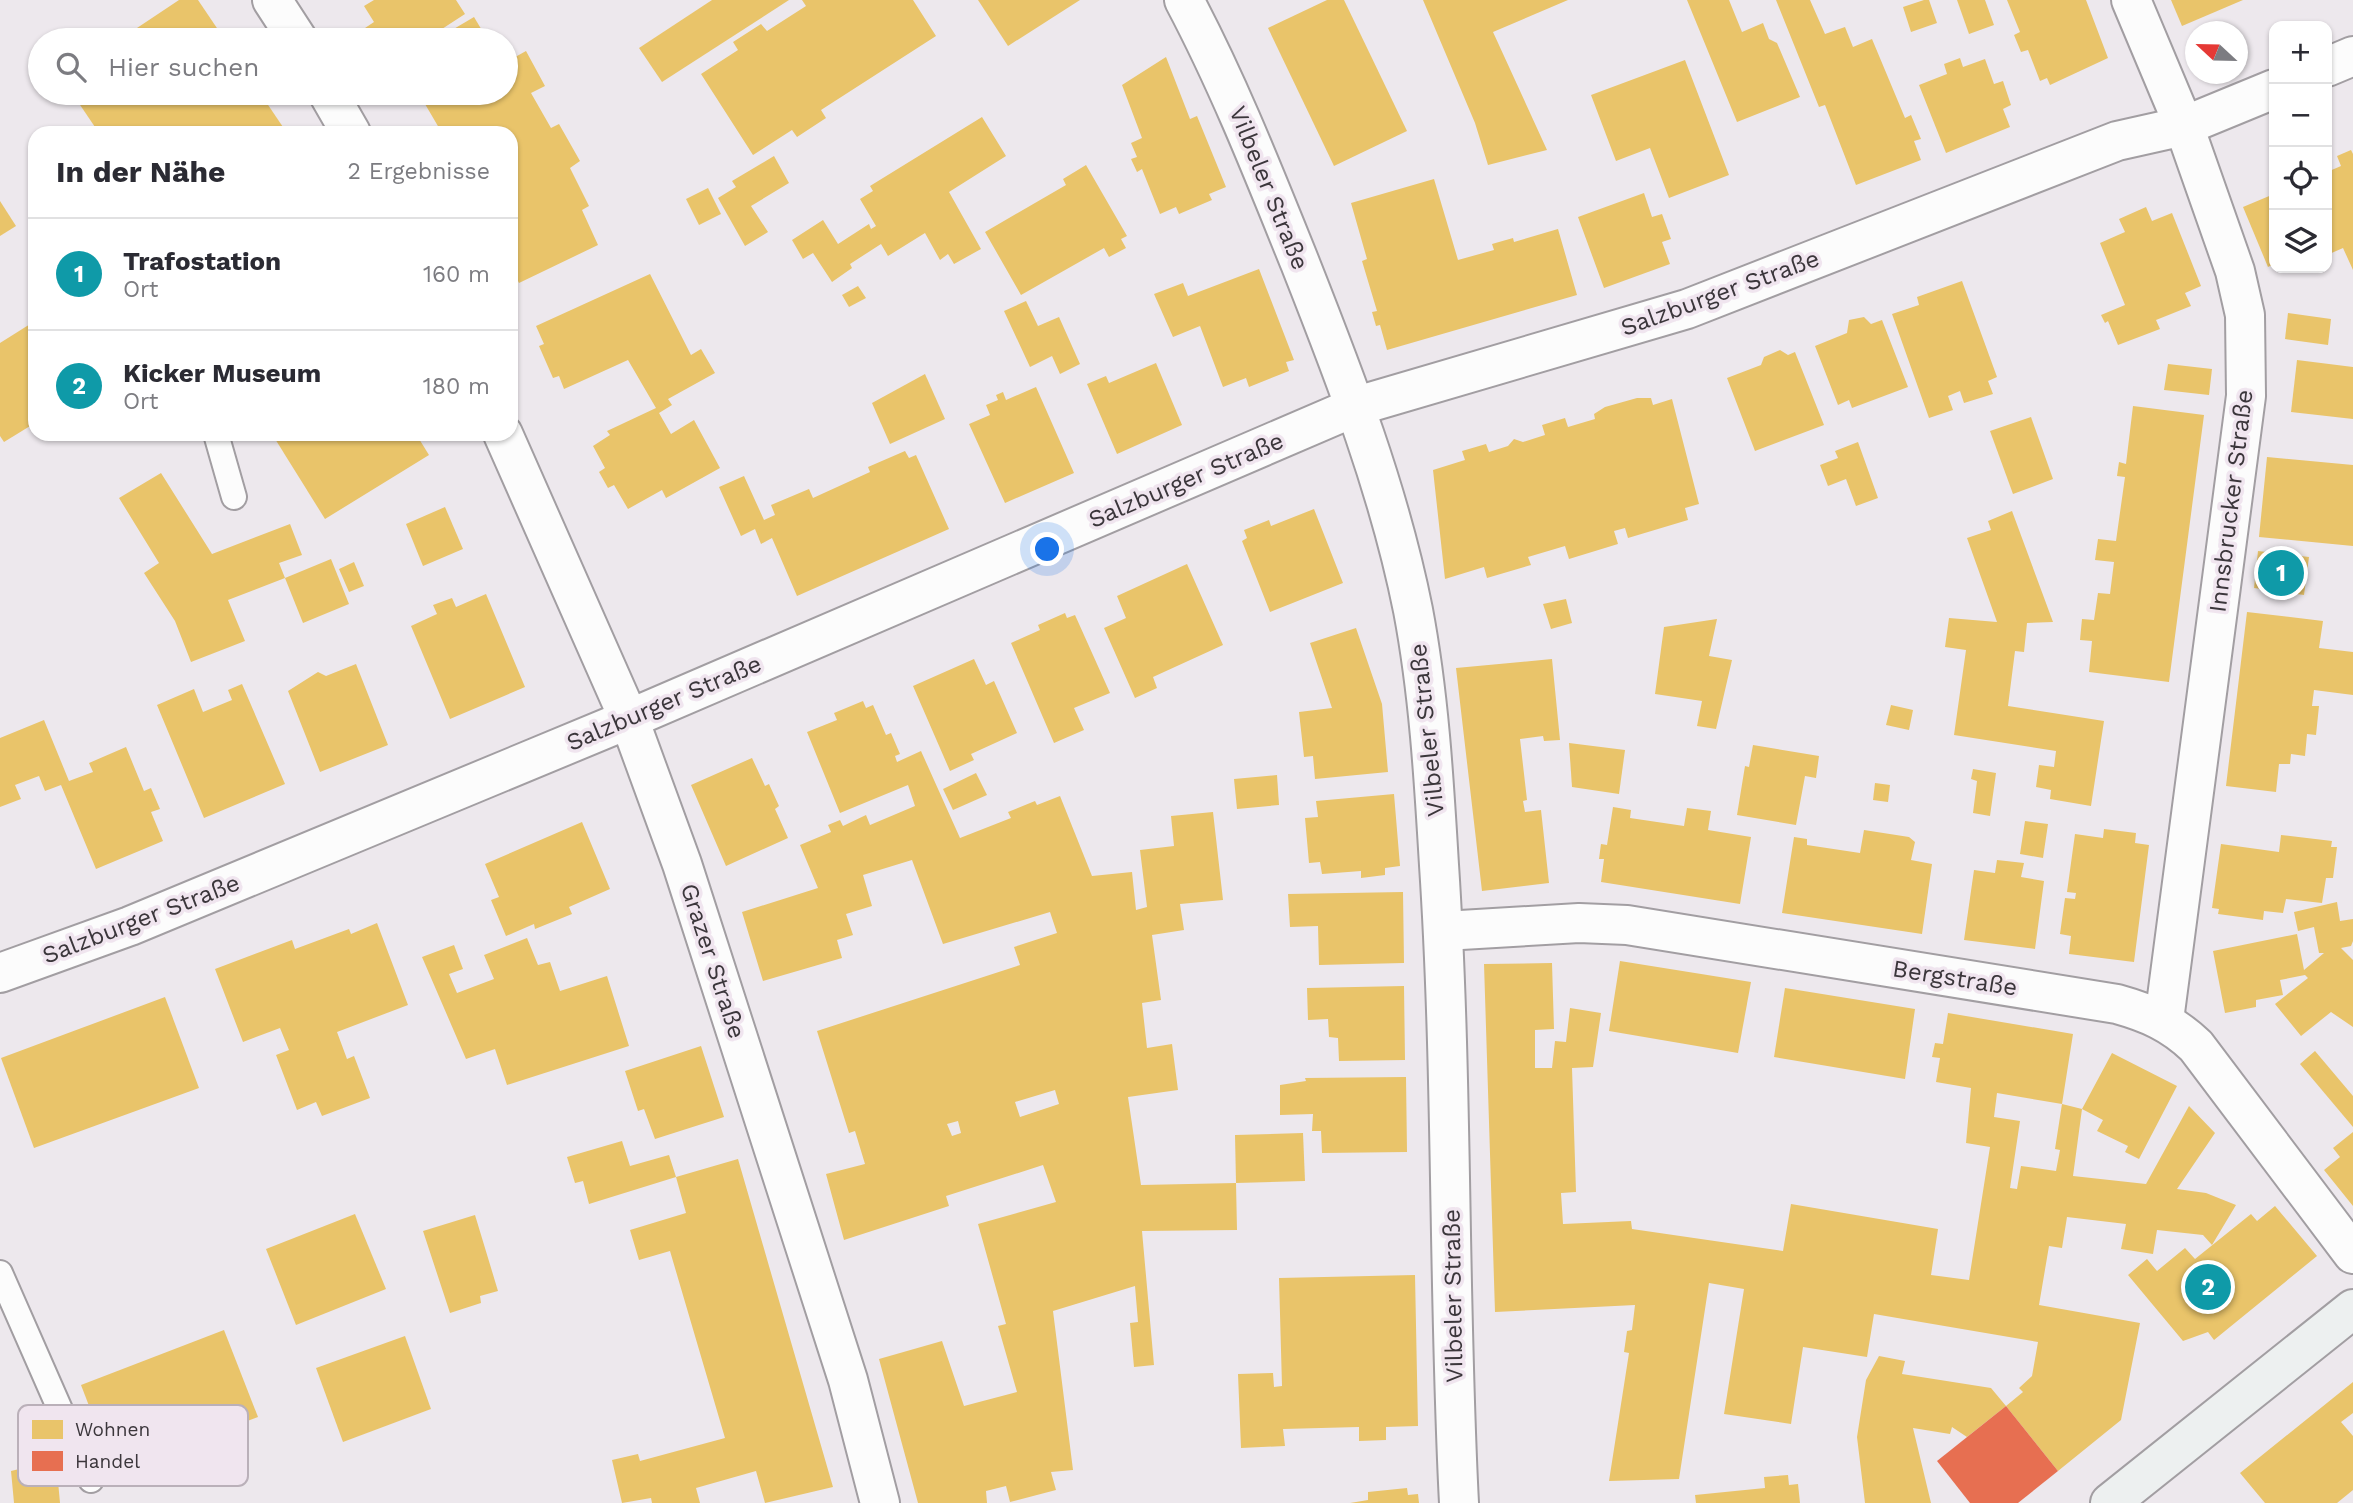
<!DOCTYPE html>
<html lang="de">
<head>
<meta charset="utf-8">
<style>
	body { margin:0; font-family:"Work Sans",sans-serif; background:#f7f7f7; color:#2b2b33 }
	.controls { position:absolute; right:21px; top:21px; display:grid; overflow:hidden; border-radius:14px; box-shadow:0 2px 5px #0004 }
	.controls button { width:63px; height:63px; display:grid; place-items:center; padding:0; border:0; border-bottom:2px solid #e1e1e2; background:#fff; color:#2b2b33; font:35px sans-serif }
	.compass { position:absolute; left:2185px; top:21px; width:63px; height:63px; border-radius:50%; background:#fff; box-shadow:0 2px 5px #0004; rotate:292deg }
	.you { position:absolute; left:1048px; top:550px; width:24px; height:24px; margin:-18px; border:5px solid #fff; border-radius:50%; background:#1a73e8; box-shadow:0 0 0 10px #1a73e833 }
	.badge { display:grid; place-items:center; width:46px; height:46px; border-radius:50%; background:#ea580c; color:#fff; font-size:23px; font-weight:700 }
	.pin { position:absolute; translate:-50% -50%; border:4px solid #fff; box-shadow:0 2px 7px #0006 }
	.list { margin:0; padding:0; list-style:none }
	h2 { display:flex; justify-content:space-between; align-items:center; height:91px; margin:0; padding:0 28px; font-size:30px }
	h2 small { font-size:23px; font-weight:400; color:#7c7c81 }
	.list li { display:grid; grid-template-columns:46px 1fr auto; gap:21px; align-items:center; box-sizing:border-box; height:112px; padding:0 28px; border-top:2px solid #e1e1e2 }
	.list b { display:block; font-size:26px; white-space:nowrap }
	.list p { margin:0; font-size:23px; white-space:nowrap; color:#7c7c81 }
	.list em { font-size:23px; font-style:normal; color:#7c7c81 }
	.icon { flex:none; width:38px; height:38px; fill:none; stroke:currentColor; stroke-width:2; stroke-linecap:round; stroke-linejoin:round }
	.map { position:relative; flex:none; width:2353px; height:1503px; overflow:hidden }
	.search { position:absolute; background:#fff; box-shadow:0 2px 5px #0004; left:28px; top:28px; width:490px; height:77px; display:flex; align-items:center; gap:18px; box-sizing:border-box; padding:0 24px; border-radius:38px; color:#7c7c81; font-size:26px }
	.panel { position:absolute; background:#fff; box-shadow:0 2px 5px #0004; left:28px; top:126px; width:490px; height:315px; border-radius:21px }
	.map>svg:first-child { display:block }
	.homes { fill:#e9c46a; fill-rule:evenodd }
	.shops { fill:#e76f51 }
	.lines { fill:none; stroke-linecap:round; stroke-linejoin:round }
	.lane-casing { stroke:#a29ea2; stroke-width:28 }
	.street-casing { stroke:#a29ea2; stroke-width:42 }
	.secondary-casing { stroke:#a29ea2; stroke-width:42 }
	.lane { stroke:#fcfcfc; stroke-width:24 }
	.street { stroke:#fcfcfc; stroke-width:38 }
	.secondary { stroke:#edf0f0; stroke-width:38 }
	.labels { text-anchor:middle; stroke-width:7; stroke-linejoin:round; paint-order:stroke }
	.street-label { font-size:24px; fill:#3b363b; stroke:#f0e5ef }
	.key { fill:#f0e5ef; stroke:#bab0b9; stroke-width:2 }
	.key-label { font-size:19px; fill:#3b363b }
</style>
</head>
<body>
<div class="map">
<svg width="2353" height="1503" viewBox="0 0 2353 1503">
	<rect width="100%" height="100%" fill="#ede8ed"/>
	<g class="homes">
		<polygon points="179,0 198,0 225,40 119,40"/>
		<polygon points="374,0 456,0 465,14 425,40 385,40 383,37 373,40 365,28 374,22 364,6"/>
		<polygon points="712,0 789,0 662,82 639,48"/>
		<polygon points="802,0 913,0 936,36 821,110 826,118 797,137 792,130 753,155 701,74 738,50 733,42 761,24 767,31 806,6"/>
		<polygon points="978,0 1080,0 1008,46"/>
		<polygon points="1327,0 1344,0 1407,131 1334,166 1268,28"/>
		<polygon points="1423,0 1568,0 1493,32 1547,150 1488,165 1475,123"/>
		<polygon points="1687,0 1729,0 1742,32 1763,23 1769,39 1777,43 1800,97 1737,122"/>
		<polygon points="1776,0 1810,0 1825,34 1845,27 1853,47 1872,39 1905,118 1911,115 1921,139 1914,141 1921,160 1856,185 1825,105 1819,107"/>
		<polygon points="1924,0 1929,0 1937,23 1911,32 1903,7"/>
		<polygon points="1957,0 1985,0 1994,25 1969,34"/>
		<polygon points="2007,0 2086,0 2108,58 2050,85 2047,78 2040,81 2028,50 2021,52 2014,35 2020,32"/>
		<polygon points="2171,0 2243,0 2182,26"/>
		<polygon points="474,17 483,32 470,40 458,40 452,30"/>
		<polygon points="526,51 545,86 531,93 551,128 559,124 580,161 570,168 589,206 582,210 598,245 519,283 511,267 511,133 442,133 425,104 444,93 506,93 506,62"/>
		<polygon points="1166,57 1190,119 1197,116 1226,187 1209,194 1212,200 1179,214 1176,207 1160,214 1142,169 1137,172 1131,159 1137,157 1131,143 1142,138 1122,85"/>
		<polygon points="1960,58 1963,67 1985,59 1994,84 2003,81 2011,105 2003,109 2010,127 1946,153 1919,85 1947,74 1944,64"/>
		<polygon points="1685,60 1729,175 1669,198 1650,148 1616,161 1591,95"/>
		<polygon points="72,93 260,93 287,133 99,133"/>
		<polygon points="982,117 1006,156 949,192 981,249 954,264 948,254 940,260 925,233 888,256 881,244 850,264 852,268 832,282 813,253 803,259 792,240 823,220 838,244 869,224 871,229 876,226 860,199 873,191 870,186"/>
		<polygon points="2351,150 2353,154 2353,270 2343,248 2327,255 2327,172 2341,166 2337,156"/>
		<polygon points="774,156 789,183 751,206 768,232 745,246 718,198 736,187 732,181"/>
		<polygon points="1086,165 1127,236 1121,239 1126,248 1109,257 1104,248 1021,295 985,232 1066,185 1063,179"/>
		<polygon points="1434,179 1458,260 1494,250 1492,244 1513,238 1514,242 1558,229 1577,295 1387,350 1380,325 1376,326 1372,312 1377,311 1362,261 1367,259 1351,203"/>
		<polygon points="708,188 721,214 699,225 686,199"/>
		<polygon points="1644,193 1652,217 1662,214 1671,239 1662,242 1670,264 1604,288 1578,217"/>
		<polygon points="2274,194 2274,264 2268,267 2243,207"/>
		<polygon points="0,201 16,226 0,236"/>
		<polygon points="2146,207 2152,221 2172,213 2201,286 2185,293 2191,306 2156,320 2160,329 2118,345 2108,321 2105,323 2101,315 2125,305 2100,243 2125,232 2119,219"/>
		<polygon points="1259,269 1294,360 1286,362 1289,371 1249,387 1246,378 1223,387 1200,326 1173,337 1154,294 1183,283 1188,296"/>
		<polygon points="650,274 691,355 701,349 715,373 668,399 672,405 659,413 671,434 694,420 720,468 666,498 662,490 628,509 614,485 608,488 599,472 605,468 593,446 610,435 607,431 656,408 628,360 564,389 559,376 553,378 539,346 544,344 536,326"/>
		<polygon points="1962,281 1997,377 1988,381 1993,394 1964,403 1960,391 1948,396 1953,410 1929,418 1892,314 1919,305 1917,297"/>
		<polygon points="858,286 866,298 849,307 842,295"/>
		<polygon points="1026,301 1038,326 1059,317 1080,364 1060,374 1052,356 1030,367 1004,311"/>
		<polygon points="2288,313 2331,319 2328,345 2285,339"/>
		<polygon points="1864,317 1871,324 1882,320 1908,387 1852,408 1849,400 1838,405 1815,346 1847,333 1849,320"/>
		<polygon points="35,321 35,423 4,442 0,436 0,343"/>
		<polygon points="1780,350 1788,355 1795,352 1824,425 1755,451 1727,378 1761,365 1764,357"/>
		<polygon points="2297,360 2353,367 2353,419 2291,412"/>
		<polygon points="1156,363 1182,425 1117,454 1087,384 1106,376 1109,383"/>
		<polygon points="2168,364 2212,369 2209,395 2164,390"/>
		<polygon points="925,374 945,419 890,444 872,403"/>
		<polygon points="1036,387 1074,473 1005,503 969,424 990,415 986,405 998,400 996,395 1003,392 1006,400"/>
		<polygon points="1637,398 1651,398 1653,405 1672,399 1699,504 1685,508 1688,520 1628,538 1625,528 1614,531 1618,544 1569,559 1565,546 1528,557 1531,565 1487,578 1484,567 1445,579 1433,470 1465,460 1462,451 1486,444 1489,452 1508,446 1514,439 1523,442 1545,435 1542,425 1565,418 1568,427 1595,419 1594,414 1605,407"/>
		<polygon points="2133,406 2204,415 2169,682 2089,672 2092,641 2080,640 2082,619 2094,620 2098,593 2110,594 2114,562 2095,560 2098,539 2116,541 2125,477 2117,476 2119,462 2126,464"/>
		<polygon points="2031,417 2053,479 2013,494 1990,431"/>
		<polygon points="272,434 416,434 429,455 325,519"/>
		<polygon points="1858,442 1878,498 1856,506 1846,479 1828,486 1820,465 1838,458 1835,451"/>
		<polygon points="905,451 909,458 916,455 949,529 797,596 772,538 761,544 755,529 741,536 719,487 744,476 764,520 775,515 771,505 809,489 813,498 870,472 868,467"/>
		<polygon points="2267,457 2353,465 2353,546 2259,537"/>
		<polygon points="161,473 212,554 290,524 302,555 279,563 285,578 228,600 245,641 191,662 175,621 144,573 159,563 119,498"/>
		<polygon points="445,507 463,549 423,566 406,524"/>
		<polygon points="1314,509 1343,583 1270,612 1242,541 1247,538 1244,530 1269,520 1271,526"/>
		<polygon points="2012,511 2053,622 2027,623 2024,652 2015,651 2008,706 2104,721 2091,806 2050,799 2051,790 2036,787 2039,765 2054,767 2056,751 1954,735 1966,650 1945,647 1949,618 1997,622 1967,538 1991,530 1988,521"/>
		<polygon points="2258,551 2309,557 2304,595 2254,588"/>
		<polygon points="331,559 349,604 303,623 285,578"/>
		<polygon points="354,562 364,586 349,592 339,569"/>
		<polygon points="1187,564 1223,645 1153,677 1157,688 1135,698 1104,628 1126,618 1117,596"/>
		<polygon points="486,594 525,687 450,719 411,626 437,614 433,605 452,598 456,607"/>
		<polygon points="1566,599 1572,623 1551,629 1543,604"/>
		<polygon points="2247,612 2323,621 2319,648 2353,652 2353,695 2314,690 2312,706 2319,706 2316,735 2307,734 2305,756 2291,754 2290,764 2279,764 2276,792 2226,786"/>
		<polygon points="1065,613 1067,618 1075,615 1110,693 1074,708 1084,730 1054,743 1011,643 1040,630 1038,625"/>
		<polygon points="1717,619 1709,656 1732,660 1716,729 1697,726 1702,701 1655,694 1664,627"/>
		<polygon points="1356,628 1382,704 1388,772 1315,779 1313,756 1304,757 1299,712 1332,708 1310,643"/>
		<polygon points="974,659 986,685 994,681 1017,733 971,754 974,760 950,771 913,686"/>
		<polygon points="1552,659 1560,740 1544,741 1543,736 1520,739 1527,800 1523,801 1525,812 1541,810 1549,883 1482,891 1456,668"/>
		<polygon points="356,664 388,745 320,772 288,691 318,672 326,676"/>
		<polygon points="242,684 285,784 204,818 157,705 194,689 203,712 232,700 228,690"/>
		<path d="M863,701L866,708L873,705L886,735L891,733L900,754L895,756L897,762L921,751L960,838L1011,818L1008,812L1035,801L1037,805L1060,796L1092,876L1132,872L1136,910L1147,907L1140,850L1174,846L1171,816L1213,812L1223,900L1180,904L1184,930L1152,935L1161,1000L1142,1003L1147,1048L1172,1044L1178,1090L1128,1097L1141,1185L1236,1183L1237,1230L1142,1231L1154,1365L1134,1367L1130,1323L1138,1322L1135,1286L1053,1311L1073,1470L1051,1472L1056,1490L1010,1502L1006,1486L986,1491L987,1503H918L879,1359L942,1341L964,1406L1017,1392L998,1326L1006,1324L978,1224L1056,1202L1043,1165L946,1196L949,1206L844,1240L826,1174L865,1164L855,1131L849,1133L817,1031L1020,965L1014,947L1057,933L1050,912L943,944L912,860L863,875L872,906L846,914L853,935L837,940L842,958L763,981L742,912L818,888L800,845L831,832L828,825L840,820L843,826L866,815L870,825L915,806L908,785L840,813L807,732L837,720L834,713ZM1055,1090L1059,1104L1020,1117L1015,1102ZM958,1121L961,1133L952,1136L947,1124Z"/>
		<polygon points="1891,705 1913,710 1909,730 1886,725"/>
		<polygon points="44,720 69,781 93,772 89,763 126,747 144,791 151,788 160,809 151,812 163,841 96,869 61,785 45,791 39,776 15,785 21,799 0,807 0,738"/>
		<polygon points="1569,743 1625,750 1619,794 1572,787"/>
		<polygon points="1753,745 1819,756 1816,778 1805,776 1796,825 1737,815 1745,766 1749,767"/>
		<polygon points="752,758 765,786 769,784 779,806 775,809 788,838 726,866 691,785"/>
		<polygon points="1973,769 1996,773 1990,816 1973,813 1977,781 1971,779"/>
		<polygon points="976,773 987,795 953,810 943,789"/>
		<polygon points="1277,775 1279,805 1237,809 1234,779"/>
		<polygon points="1875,783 1890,785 1888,802 1873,800"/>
		<polygon points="1394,794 1400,866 1385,868 1385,875 1361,878 1361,871 1322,874 1320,862 1309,863 1305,818 1318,817 1316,801"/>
		<polygon points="1613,807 1631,810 1630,818 1684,826 1687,808 1711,811 1708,830 1751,837 1740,904 1601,882 1604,859 1599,859 1601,844 1607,845"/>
		<polygon points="2025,821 2048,824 2043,858 2020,854"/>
		<polygon points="582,822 610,889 569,907 572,914 535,929 534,924 506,936 491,900 499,897 485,864"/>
		<polygon points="2104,829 2136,833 2135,843 2149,845 2134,962 2069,954 2071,936 2060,934 2065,898 2075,899 2076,893 2067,892 2075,834 2103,838"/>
		<polygon points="1864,830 1909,837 1915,842 1911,860 1932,864 1922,934 1782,913 1794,837 1807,839 1807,845 1860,853"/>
		<polygon points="2281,835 2332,841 2331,847 2337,847 2333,878 2326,878 2322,903 2286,899 2283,913 2264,911 2263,920 2218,914 2219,909 2212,908 2221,844 2279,852"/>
		<polygon points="1997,860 2024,863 2021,877 2044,881 2035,949 1964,940 1974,870 1995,873"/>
		<polygon points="1403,892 1404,963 1319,965 1318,926 1290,927 1288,894"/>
		<polygon points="2337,902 2340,921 2353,919 2353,941 2351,946 2341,948 2353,960 2353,1027 2331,1012 2301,1036 2275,1004 2308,978 2305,975 2280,980 2283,995 2256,1000 2256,1007 2225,1013 2213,951 2297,934 2304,970 2324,953 2319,953 2314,927 2298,931 2294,912"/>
		<polygon points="377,923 408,1005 337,1032 347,1059 354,1056 370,1098 322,1116 316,1102 297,1110 276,1055 289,1050 280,1028 243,1042 215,969 292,940 295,949 349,929 351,934"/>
		<polygon points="527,938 538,965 550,962 560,991 607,976 629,1046 507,1085 495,1049 466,1059 422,957 454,945 463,969 449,974 457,993 494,979 484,955"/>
		<polygon points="1620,961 1751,982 1738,1053 1609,1031"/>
		<polygon points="1552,963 1554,1029 1535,1030 1535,1068 1552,1068 1555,1041 1566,1042 1570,1008 1601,1013 1593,1067 1572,1068 1576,1192 1561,1193 1563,1224 1631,1221 1632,1229 1783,1251 1791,1204 1938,1229 1931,1275 1969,1280 1990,1147 1966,1143 1971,1088 1936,1082 1940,1058 1932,1057 1935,1043 1943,1044 1948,1013 2073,1034 2062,1104 1997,1093 1994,1117 2020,1121 2010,1188 2017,1189 2021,1166 2056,1171 2060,1150 2055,1149 2062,1104 2082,1109 2073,1176 2146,1184 2189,1106 2215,1133 2177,1189 2206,1193 2236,1205 2212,1245 2203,1235 2157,1230 2153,1254 2121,1249 2126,1224 2067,1217 2062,1248 2049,1246 2039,1305 2140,1323 2121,1420 2058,1471 2006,1406 2023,1392 2019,1388 2032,1376 2038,1342 1874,1314 1867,1357 1803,1347 1791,1424 1724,1414 1744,1289 1709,1283 1679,1479 1609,1481 1629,1353 1624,1352 1627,1331 1632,1330 1635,1305 1495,1312 1484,964"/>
		<polygon points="1404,986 1405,1060 1339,1061 1338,1038 1329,1037 1328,1019 1308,1020 1307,988"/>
		<polygon points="1785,988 1915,1009 1905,1079 1774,1057"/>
		<polygon points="165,997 199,1088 34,1148 1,1058"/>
		<polygon points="701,1046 724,1117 655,1139 644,1109 638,1111 625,1071"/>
		<polygon points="2315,1051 2353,1096 2353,1127 2300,1064"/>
		<polygon points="2112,1053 2177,1086 2139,1159 2125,1152 2128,1146 2097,1131 2103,1120 2082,1109"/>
		<polygon points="1406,1077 1407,1152 1322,1153 1321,1131 1312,1131 1313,1114 1280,1115 1280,1085 1306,1081 1305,1078"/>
		<polygon points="2353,1132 2353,1206 2324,1170 2340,1157 2333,1148"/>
		<polygon points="1303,1133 1305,1181 1236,1183 1235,1135"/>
		<polygon points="622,1141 630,1166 669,1155 676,1177 589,1204 583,1181 575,1183 567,1157"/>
		<polygon points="738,1159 833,1487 765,1503 756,1471 696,1488 700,1503 652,1503 651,1498 622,1503 612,1460 638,1454 640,1461 725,1438 670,1251 639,1260 630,1230 686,1213 676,1177"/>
		<polygon points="2275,1206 2317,1256 2214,1340 2208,1332 2183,1341 2128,1275 2147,1259 2157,1271 2185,1248 2195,1259 2251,1214 2257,1221"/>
		<polygon points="355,1214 386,1289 296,1325 266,1249"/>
		<polygon points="475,1215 498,1291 480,1296 481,1303 450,1313 423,1231"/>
		<polygon points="1415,1275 1418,1426 1386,1427 1386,1440 1359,1441 1359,1427 1283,1429 1285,1446 1241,1448 1238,1374 1273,1373 1274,1387 1282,1386 1279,1278"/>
		<polygon points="224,1330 258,1417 114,1471 81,1385"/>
		<polygon points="405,1336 431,1409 343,1442 316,1368"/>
		<polygon points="1879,1356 1905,1361 1902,1374 1991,1388 2006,1406 1967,1437 1952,1427 1950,1434 1913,1428 1931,1503 1865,1503 1857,1437 1866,1380"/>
		<polygon points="2353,1382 2353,1413 2341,1422 2353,1436 2353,1490 2337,1503 2265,1503 2240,1473"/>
		<polygon points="56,1460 60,1503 14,1503 11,1471"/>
		<polygon points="1788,1475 1789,1485 1798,1484 1800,1503 1696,1503 1695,1495 1765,1488 1764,1477"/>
		<polygon points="1407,1488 1408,1495 1418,1494 1419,1503 1350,1503 1368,1500 1368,1492"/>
	</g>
	<polygon class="shops" points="2006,1406 2058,1471 2018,1503 1970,1503 1937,1461"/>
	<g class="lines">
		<g class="lane-casing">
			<g id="lane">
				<polyline points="216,434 234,497"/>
				<polyline points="0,1273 91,1480"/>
			</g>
		</g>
		<g class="street-casing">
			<g id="street">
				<polyline points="272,0 298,40"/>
				<path d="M1184,0C1229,85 1264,174 1300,263C1345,377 1389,490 1413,610C1429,694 1434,781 1439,865C1453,1078 1448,1291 1459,1503"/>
				<polyline points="2131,0 2184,126 2235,271 2245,315 2246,396 2164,1020"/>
				<polyline points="2327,67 2353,56"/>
				<polyline points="328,93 351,133"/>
				<polyline points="503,434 629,719 682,864 848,1380 880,1503"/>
				<path d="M1444,931L1579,923L1627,925L2117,1004C2149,1013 2172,1023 2196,1046L2353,1254"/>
				<polyline points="0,973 130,926 629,719 1357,406 1687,309 2117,141 2184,126 2274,89"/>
			</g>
		</g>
		<g class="secondary-casing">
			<polyline id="secondary" points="2110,1503 2353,1309"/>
		</g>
		<use href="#lane" class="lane"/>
		<use href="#street" class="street"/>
		<use href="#secondary" class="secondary"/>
	</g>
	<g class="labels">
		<g class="street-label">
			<text transform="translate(1269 188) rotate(68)" y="8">Vilbeler Straße</text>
			<text transform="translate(1720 293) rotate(-20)" y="8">Salzburger Straße</text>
			<text transform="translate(1186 480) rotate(-23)" y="8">Salzburger Straße</text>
			<text transform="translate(2231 501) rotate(-83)" y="8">Innsbrucker Straße</text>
			<text transform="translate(664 703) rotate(-23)" y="8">Salzburger Straße</text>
			<text transform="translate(1427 730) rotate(-96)" y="8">Vilbeler Straße</text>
			<text transform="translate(141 919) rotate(-21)" y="8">Salzburger Straße</text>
			<text transform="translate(713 961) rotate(72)" y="8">Grazer Straße</text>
			<text transform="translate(1955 978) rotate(9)" y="8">Bergstraße</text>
			<text transform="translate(1453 1296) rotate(-91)" y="8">Vilbeler Straße</text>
		</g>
	</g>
	<rect x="18" y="1405" width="230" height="81" rx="10" class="key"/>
	<rect x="32" y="1420" width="31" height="19" fill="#e9c46a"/>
	<rect x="32" y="1451" width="31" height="20" fill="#e76f51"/>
	<g class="key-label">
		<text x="75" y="1436">Wohnen</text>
		<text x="75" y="1468">Handel</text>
	</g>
</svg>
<div class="controls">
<button>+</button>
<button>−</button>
<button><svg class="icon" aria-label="locate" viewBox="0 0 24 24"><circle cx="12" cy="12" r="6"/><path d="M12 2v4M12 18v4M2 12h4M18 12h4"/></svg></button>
<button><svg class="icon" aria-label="layers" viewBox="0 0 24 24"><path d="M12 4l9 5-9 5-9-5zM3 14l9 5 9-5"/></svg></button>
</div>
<svg class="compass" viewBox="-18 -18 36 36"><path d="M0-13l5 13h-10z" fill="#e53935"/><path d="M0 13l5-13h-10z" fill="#7c7c81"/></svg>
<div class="you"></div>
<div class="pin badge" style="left:2281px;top:573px;background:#0f9aa8">1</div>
<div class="pin badge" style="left:2208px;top:1287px;background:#0f9aa8">2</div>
<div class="search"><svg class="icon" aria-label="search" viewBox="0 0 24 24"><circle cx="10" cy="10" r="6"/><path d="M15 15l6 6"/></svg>Hier suchen</div>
<section class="panel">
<h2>In der Nähe<small>2 Ergebnisse</small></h2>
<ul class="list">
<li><span class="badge" style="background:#0f9aa8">1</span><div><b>Trafostation</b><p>Ort</p></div><em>160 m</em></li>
<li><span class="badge" style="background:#0f9aa8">2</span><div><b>Kicker Museum</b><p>Ort</p></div><em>180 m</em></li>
</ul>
</section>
</div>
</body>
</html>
